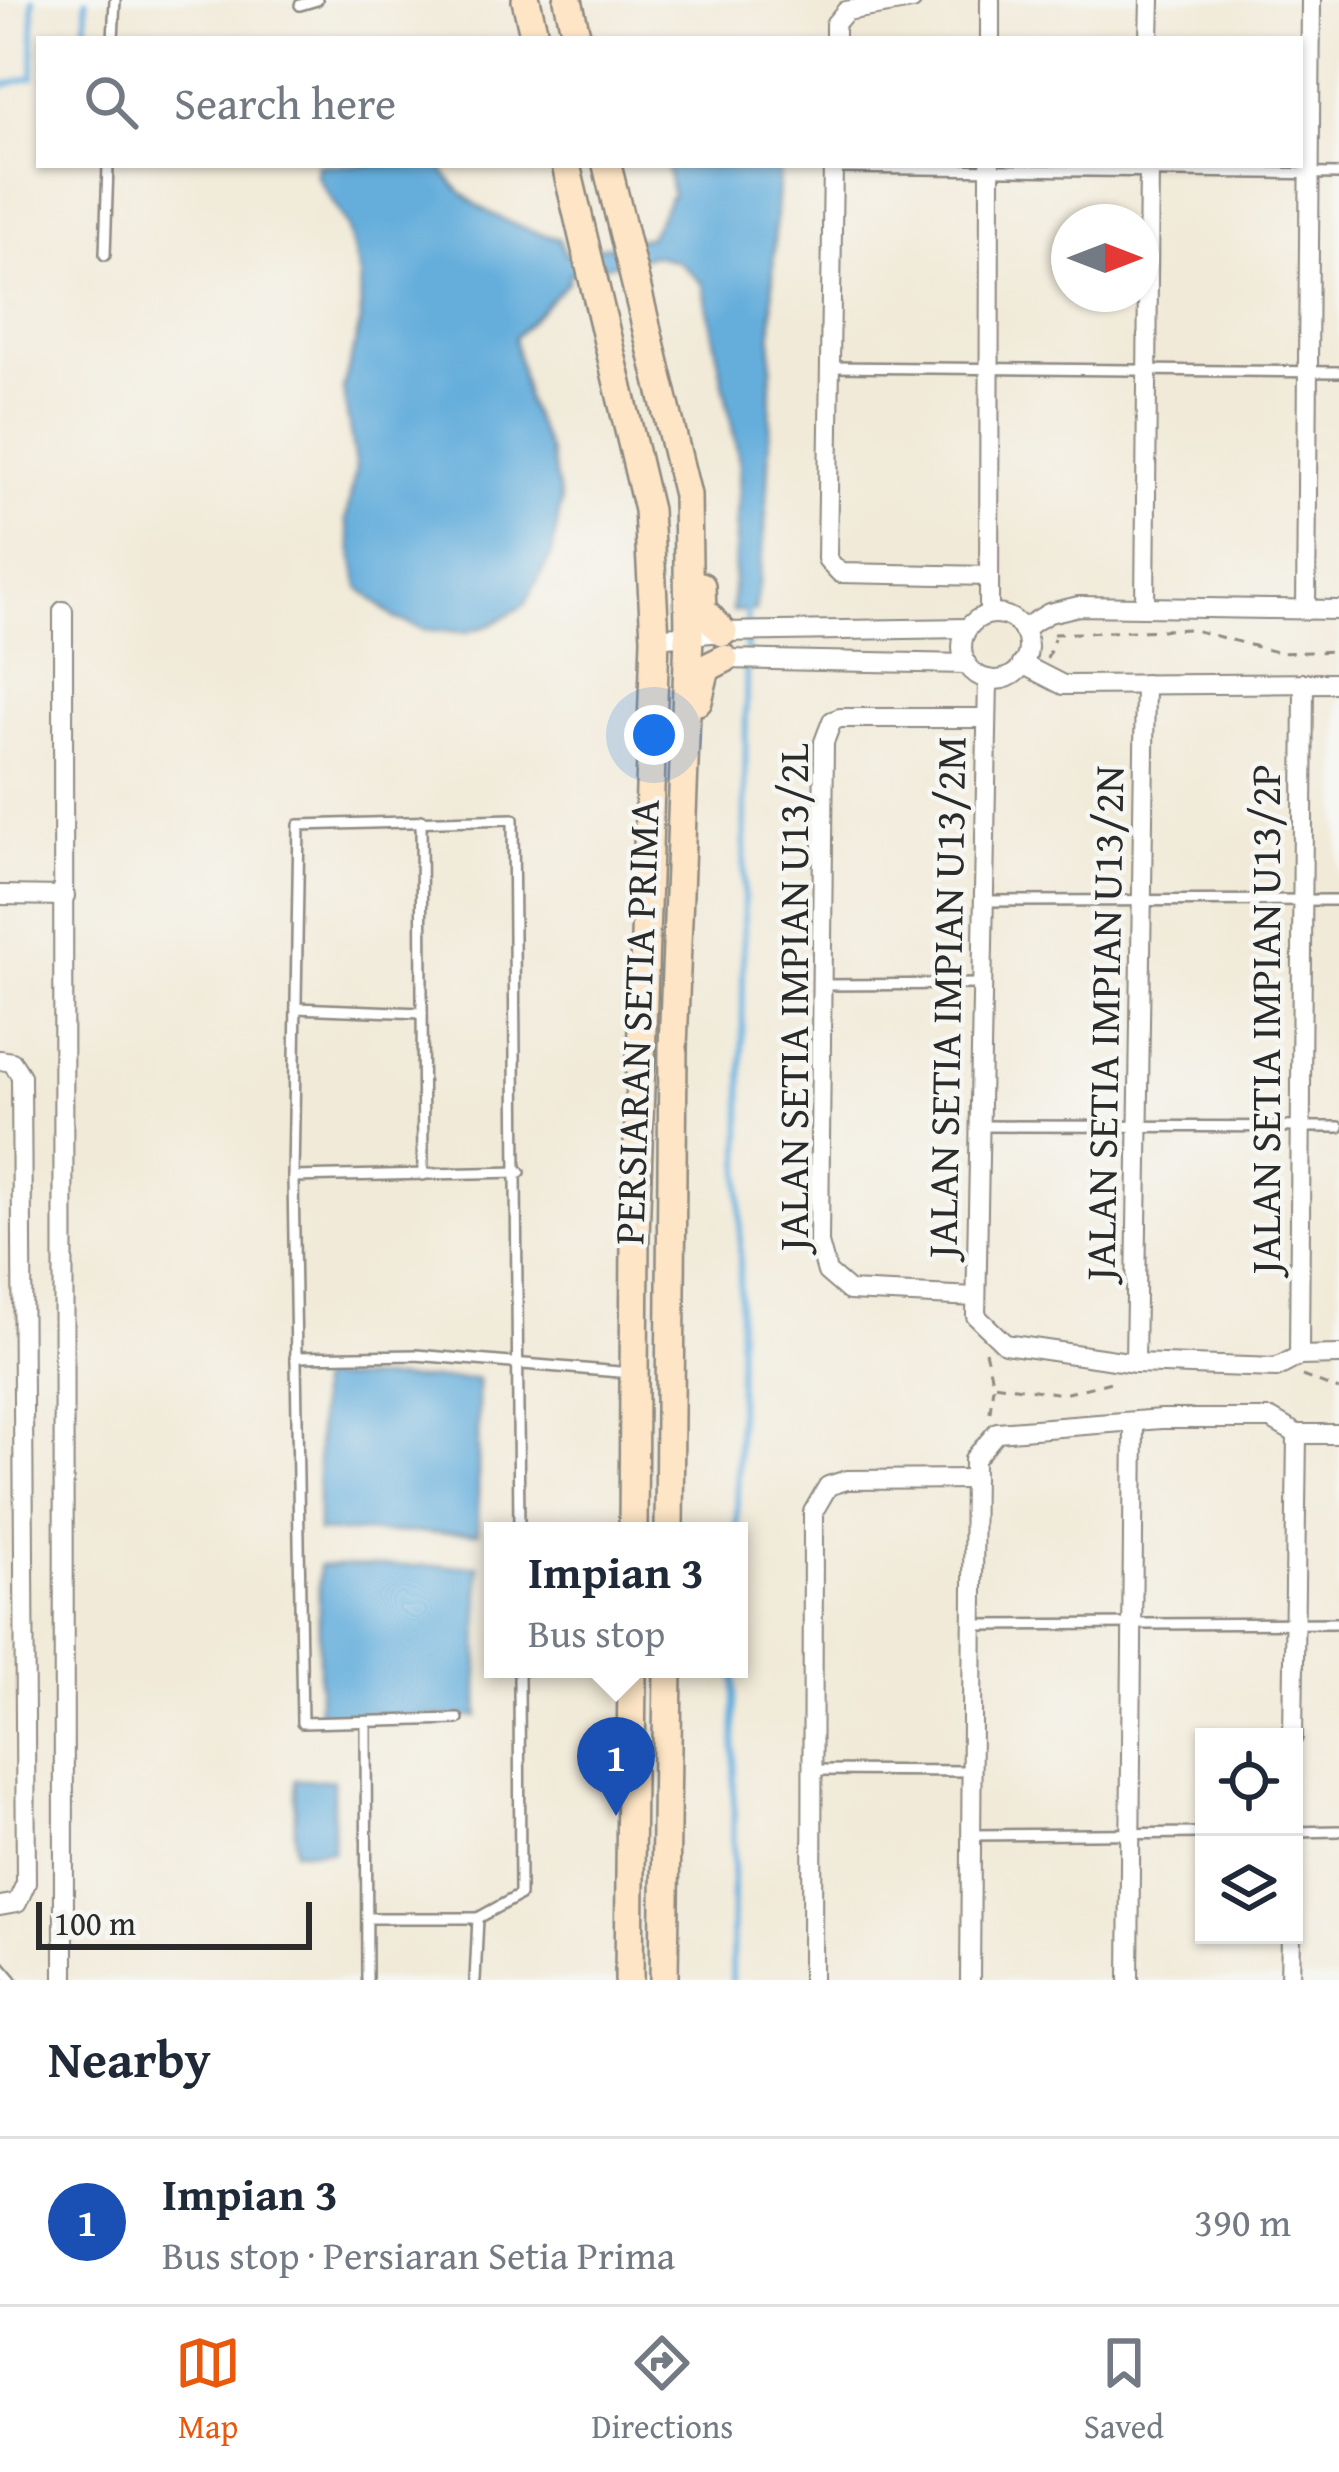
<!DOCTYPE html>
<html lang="en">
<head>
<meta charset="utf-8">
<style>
	body { margin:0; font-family:"Gentium Book Plus",serif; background:#f6f6f7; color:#1f2937 }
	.controls { position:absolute; right:36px; bottom:36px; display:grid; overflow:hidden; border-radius:0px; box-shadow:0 3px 9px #0004 }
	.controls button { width:108px; height:108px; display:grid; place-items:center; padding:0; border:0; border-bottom:3px solid #e0e1e3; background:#fff; color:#1f2937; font:60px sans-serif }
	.compass { position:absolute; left:1051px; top:204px; width:108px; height:108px; border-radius:50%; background:#fff; box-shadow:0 3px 9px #0004; rotate:90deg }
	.scale { position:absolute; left:36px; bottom:30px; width:276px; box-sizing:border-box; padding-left:12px; border:6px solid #2b2b2b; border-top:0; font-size:33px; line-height:42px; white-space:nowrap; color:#2b2b2b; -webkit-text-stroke:9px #f6f6f2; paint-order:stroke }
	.you { position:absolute; left:654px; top:735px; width:42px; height:42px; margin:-30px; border:9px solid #fff; border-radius:50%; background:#1a73e8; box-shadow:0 0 0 18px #1a73e833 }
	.badge { display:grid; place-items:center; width:78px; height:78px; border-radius:50%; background:#ea580c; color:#fff; font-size:39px; font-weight:700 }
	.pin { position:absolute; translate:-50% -99px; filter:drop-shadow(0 3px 6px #0008) }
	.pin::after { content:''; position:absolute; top:63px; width:42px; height:36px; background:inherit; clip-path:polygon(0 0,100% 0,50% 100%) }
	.popup { position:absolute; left:484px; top:1522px; width:264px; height:156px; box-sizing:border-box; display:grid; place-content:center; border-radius:0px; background:#fff; filter:drop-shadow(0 3px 9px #0005); font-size:39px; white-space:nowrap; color:#747a83 }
	.popup b { font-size:45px; color:#1f2937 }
	.popup::after { content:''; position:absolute; left:50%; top:100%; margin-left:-24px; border:24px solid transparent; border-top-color:#fff }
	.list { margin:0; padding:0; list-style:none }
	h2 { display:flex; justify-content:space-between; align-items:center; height:156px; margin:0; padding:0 48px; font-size:51px }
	h2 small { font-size:39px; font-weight:400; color:#747a83 }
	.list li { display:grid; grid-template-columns:78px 1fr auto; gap:36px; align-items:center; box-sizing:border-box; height:168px; padding:0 48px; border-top:3px solid #e0e1e3 }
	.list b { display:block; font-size:45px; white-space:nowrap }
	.list p { margin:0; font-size:39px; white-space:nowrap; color:#747a83 }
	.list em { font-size:39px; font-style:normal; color:#747a83 }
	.icon { flex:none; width:66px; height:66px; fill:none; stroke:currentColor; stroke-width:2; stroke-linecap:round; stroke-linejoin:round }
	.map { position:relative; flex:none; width:1339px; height:1980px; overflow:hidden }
	.search { position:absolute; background:#fff; box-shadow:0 3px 9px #0004; left:36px; right:36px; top:36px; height:132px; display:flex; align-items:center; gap:30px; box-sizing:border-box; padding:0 42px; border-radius:0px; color:#747a83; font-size:45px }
	.sheet { height:324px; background:#fff }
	nav { display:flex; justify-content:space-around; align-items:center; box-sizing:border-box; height:168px; border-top:3px solid #e0e1e3; background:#fff; font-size:33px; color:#747a83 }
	nav a { display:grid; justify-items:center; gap:6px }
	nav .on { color:#ea580c }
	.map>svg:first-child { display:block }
	.water { fill:#65aedc; stroke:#486c84; stroke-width:3 }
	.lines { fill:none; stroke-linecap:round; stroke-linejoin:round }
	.stream { stroke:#65aedc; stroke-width:6 }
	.lane-casing { stroke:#8e8a82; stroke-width:14 }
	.street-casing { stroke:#8e8a82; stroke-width:22 }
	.secondary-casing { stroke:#8e8a82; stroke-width:32 }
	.path { stroke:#8e8a82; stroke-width:3; stroke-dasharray:9 9; stroke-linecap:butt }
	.lane { stroke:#fff; stroke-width:9 }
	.street { stroke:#fff; stroke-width:18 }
	.secondary { stroke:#fde5c5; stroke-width:27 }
	.labels { text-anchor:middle; stroke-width:9; stroke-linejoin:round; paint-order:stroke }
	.street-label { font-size:42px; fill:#2b2b2b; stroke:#f6f6f2 }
</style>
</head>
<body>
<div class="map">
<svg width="1339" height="1980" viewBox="0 0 1339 1980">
	<rect width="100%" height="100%" fill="#f6f6f2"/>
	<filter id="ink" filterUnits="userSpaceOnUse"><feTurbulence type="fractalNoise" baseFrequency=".00833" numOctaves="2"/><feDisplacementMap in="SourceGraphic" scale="24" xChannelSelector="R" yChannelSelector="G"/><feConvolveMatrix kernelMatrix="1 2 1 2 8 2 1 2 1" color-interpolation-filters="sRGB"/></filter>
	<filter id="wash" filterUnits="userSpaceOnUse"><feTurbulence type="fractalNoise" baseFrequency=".004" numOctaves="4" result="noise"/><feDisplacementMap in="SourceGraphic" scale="48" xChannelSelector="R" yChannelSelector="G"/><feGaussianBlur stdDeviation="2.7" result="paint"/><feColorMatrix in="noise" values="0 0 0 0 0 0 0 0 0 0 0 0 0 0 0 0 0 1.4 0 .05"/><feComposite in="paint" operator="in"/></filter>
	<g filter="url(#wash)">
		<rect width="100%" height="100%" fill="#f1ead8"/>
		<g class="water">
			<path d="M317,165H440C465,209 512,226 559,239L566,255L649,237L672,194L667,165H780C764,315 780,459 755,611H732L740,465L703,284L678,261L654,255L569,274L568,282L514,338L527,402L550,453L561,502L552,554L524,605L491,625L466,632L426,630L394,618L359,587L346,519L356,469L343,389L361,321L360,276L347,225L317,176Z"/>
			<polygon points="318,1379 478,1379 478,1533 318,1532"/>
			<polygon points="319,1566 479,1566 478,1716 319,1716"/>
			<rect x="295" y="1780" width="38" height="71"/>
		</g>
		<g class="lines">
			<g class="stream">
				<polyline points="86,0 86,39"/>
				<polyline points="0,86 33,77 33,0"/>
				<polyline points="737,1531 747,611"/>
				<polyline points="732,1980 735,1669"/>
			</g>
		</g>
	</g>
	<g filter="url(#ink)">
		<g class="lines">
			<g class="lane-casing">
				<g id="lane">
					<polyline points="300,5 317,0"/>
					<polyline points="113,39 115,0"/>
					<polyline points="834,168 1339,174"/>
					<polyline points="105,255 108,165"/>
					<polyline points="830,367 1339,372"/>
					<polyline points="421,820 423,1175"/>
					<polyline points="984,901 1339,900"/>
					<polyline points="821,985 982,984"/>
					<polyline points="296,1008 422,1013"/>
					<polyline points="979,1126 1339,1127"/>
					<polyline points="293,1177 520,1172"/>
					<polyline points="295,1357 416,1355 631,1373"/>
					<polyline points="973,1625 1339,1623"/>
					<polyline points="458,1719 302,1723 293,1177 299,825 513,819 519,1531"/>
					<polyline points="366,1722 367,1980"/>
					<polyline points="813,1770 972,1771"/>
					<polyline points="1294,1832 1339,1831"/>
					<polyline points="971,1835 1204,1833"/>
					<polyline points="370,1918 478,1918 520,1895 519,1669"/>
					<polyline points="0,1966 12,1980"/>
					<polyline points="475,1980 478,1918"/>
				</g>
			</g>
			<g class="street-casing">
				<g id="street">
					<polyline points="835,39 835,24 846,11 912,0"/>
					<polyline points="990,39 990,0"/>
					<polyline points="1149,39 1150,0"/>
					<polyline points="833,165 827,559 840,573 989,576"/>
					<polyline points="1145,607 1149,165"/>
					<polyline points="1306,610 1311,0"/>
					<polyline points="63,611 64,1980"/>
					<polyline points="989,614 990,165"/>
					<circle cx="995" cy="647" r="33"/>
					<polyline points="1022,629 1049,613 1079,606 1339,610"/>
					<polyline points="655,638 723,632 967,628"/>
					<polyline points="724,659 967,664"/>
					<polyline points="1022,664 1063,685 1339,683"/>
					<polyline points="988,679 976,1316 1005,1344 1135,1363 1276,1368 1299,1356 1339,1355"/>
					<polyline points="0,895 65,896"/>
					<polyline points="0,1060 12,1062 21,1076 26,1883 17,1903 0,1906"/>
					<polyline points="976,1297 849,1291 827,1272 819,1243 824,742 832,721 840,718 987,718"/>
					<polyline points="1299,1356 1304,683"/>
					<polyline points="1135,1363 1145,684"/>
					<polyline points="1293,1737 1297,1434"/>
					<polyline points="812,1980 813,1512 828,1486 847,1480 974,1479"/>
					<polyline points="970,1980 974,1459 997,1432 1161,1419 1271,1419 1297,1434 1339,1434"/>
					<polyline points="1129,1980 1134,1422"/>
					<polyline points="1290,1980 1291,1935"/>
				</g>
			</g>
			<g class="secondary-casing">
				<g id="secondary">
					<polyline points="526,0 535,39"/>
					<polyline points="568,0 577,39"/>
					<polyline points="566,165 648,510 655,638 635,1238 633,1531"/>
					<polyline points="607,165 687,495 689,635 673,1048 669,1531"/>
					<polyline points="701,586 702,609 723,632"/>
					<polyline points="698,701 706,668 724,659"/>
					<polyline points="629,1980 632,1669"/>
					<polyline points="664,1980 668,1669"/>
				</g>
			</g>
			<g class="path">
				<polyline points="1053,634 1190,629 1280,653 1339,651"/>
				<polyline points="1047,659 1054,639"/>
				<polyline points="985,1351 993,1384 1063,1394 1115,1381"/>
				<polyline points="1302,1376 1339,1390"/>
				<polyline points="990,1412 993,1386"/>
			</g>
			<use href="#lane" class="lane"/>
			<use href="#street" class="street"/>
			<use href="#secondary" class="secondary"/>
		</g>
	</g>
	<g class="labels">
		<g class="street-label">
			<text transform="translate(793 997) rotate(-90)" y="15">JALAN SETIA IMPIAN U13/2L</text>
			<text transform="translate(946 997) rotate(-89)" y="15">JALAN SETIA IMPIAN U13/2M</text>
			<text transform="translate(1265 1019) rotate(-90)" y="15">JALAN SETIA IMPIAN U13/2P</text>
			<text transform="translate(636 1022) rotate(-88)" y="15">PERSIARAN SETIA PRIMA</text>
			<text transform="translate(1104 1023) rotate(-89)" y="15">JALAN SETIA IMPIAN U13/2N</text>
		</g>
	</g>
</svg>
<div class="controls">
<button><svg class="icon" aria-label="locate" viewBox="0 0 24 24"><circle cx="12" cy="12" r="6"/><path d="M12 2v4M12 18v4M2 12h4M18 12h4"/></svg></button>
<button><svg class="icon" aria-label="layers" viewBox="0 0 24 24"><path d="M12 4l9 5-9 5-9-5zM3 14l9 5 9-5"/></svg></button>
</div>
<svg class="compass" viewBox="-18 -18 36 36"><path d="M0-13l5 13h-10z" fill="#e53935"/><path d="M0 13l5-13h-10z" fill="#747a83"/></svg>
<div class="scale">100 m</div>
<div class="you"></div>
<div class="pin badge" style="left:616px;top:1816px;background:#1a4fb4">1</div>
<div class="popup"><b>Impian 3</b>Bus stop</div>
<div class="search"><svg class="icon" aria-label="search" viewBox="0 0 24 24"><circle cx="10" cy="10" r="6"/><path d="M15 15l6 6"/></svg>Search here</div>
</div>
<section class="sheet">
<h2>Nearby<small></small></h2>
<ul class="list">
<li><span class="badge" style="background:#1a4fb4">1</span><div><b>Impian 3</b><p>Bus stop · Persiaran Setia Prima</p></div><em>390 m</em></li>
</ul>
</section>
<nav>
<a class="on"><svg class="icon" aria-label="map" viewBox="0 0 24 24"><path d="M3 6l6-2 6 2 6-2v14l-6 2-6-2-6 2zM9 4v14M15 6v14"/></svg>Map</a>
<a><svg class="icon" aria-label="directions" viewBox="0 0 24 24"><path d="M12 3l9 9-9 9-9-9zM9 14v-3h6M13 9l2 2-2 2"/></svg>Directions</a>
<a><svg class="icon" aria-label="saved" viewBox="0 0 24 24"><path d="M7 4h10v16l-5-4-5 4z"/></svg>Saved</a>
</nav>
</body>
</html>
